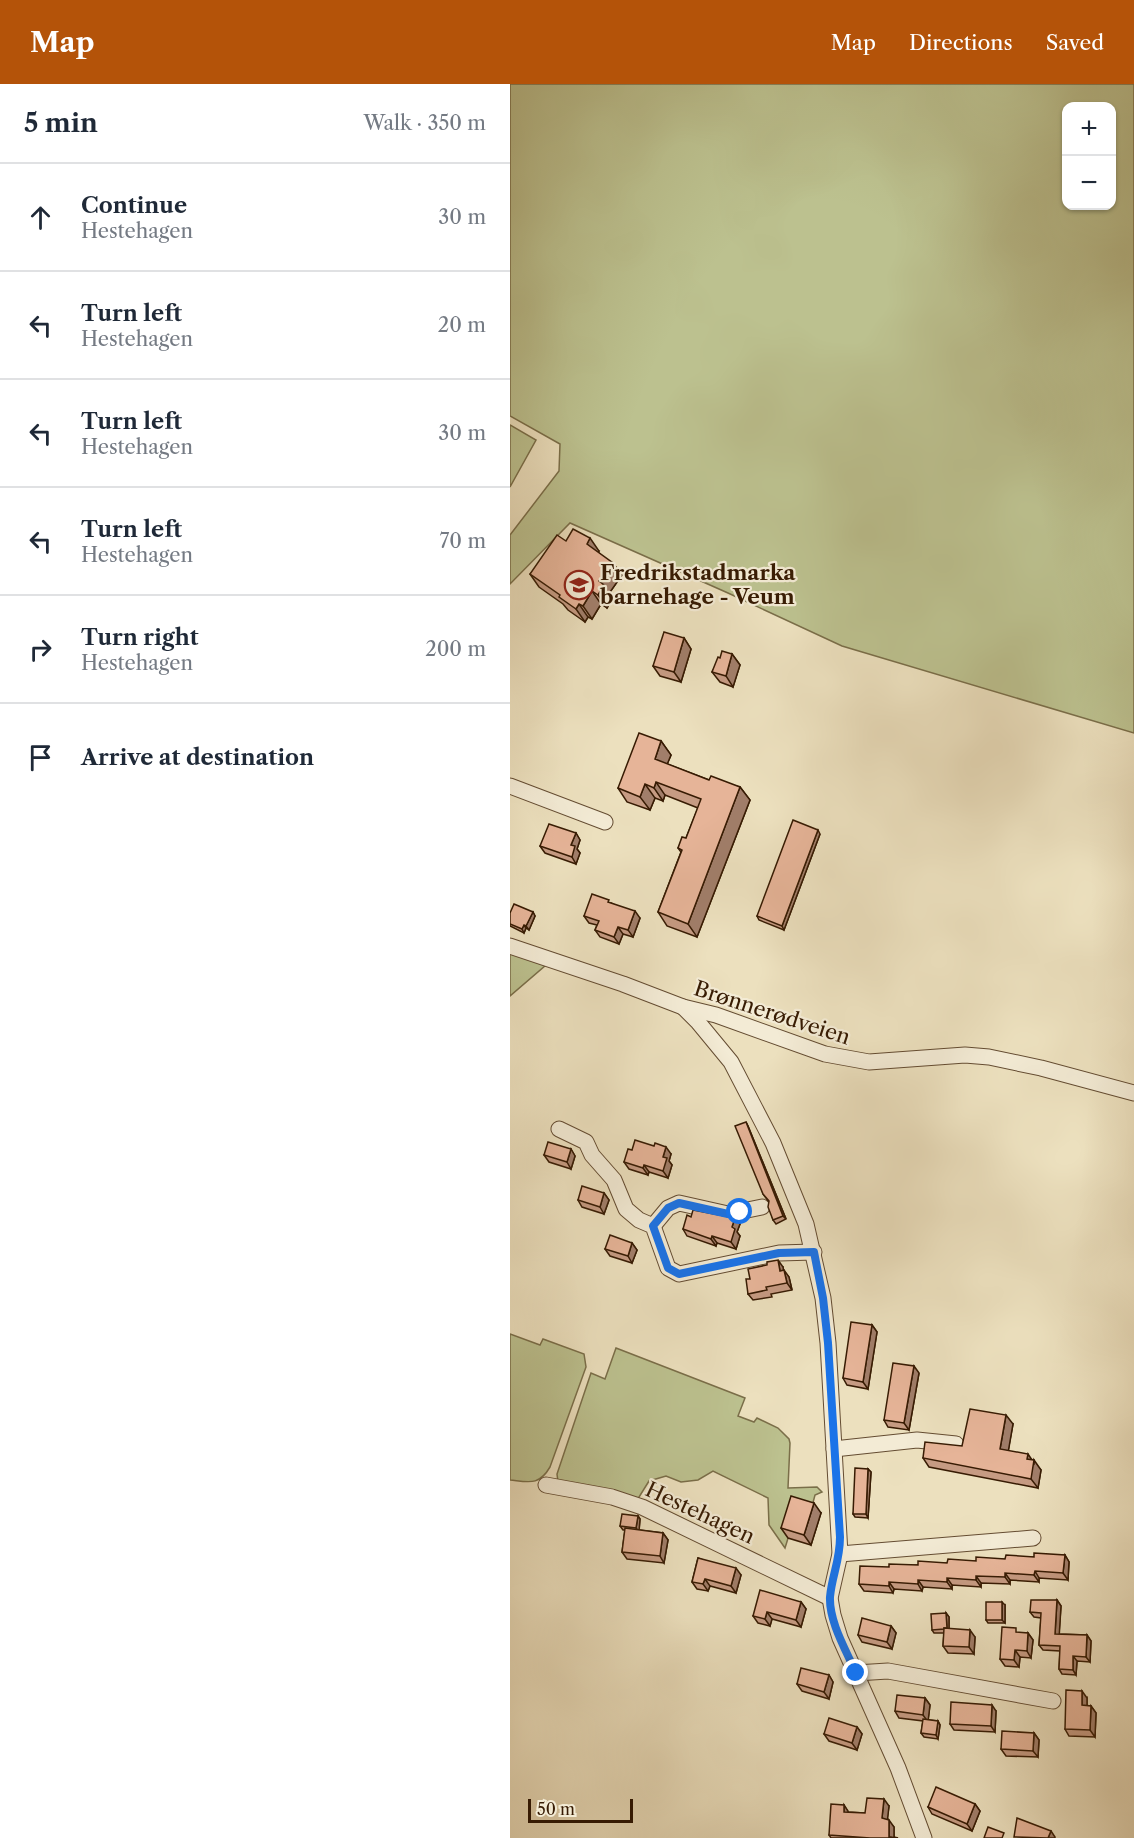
<!DOCTYPE html>
<html lang="en">
<head>
<meta charset="utf-8">
<style>
	body { margin:0; font-family:"Libre Caslon Text",serif; background:#f6f6f7; color:#1f2937 }
	.controls { position:absolute; right:18px; top:18px; display:grid; overflow:hidden; border-radius:12px; box-shadow:0 2px 4px #0004 }
	.controls button { width:54px; height:54px; display:grid; place-items:center; padding:0; border:0; border-bottom:2px solid #e0e1e3; background:#fff; color:#1f2937; font:30px sans-serif }
	.scale { position:absolute; left:18px; bottom:15px; width:105px; box-sizing:border-box; padding-left:6px; border:3px solid #371b03; border-top:0; font-size:16px; line-height:21px; white-space:nowrap; color:#371b03; -webkit-text-stroke:4px #f3ebd5; paint-order:stroke }
	.stop { position:absolute; width:18px; height:18px; margin:-14px; border:4px solid #1a73e8; border-radius:50%; background:#fff }
	.stop.end { background:#1a73e8; border-color:#fff; box-shadow:0 2px 6px #0008 }
	.list { margin:0; padding:0; list-style:none }
	h2 { display:flex; justify-content:space-between; align-items:center; height:78px; margin:0; padding:0 24px; font-size:26px }
	h2 small { font-size:20px; font-weight:400; color:#747a83 }
	.list li { display:grid; grid-template-columns:39px 1fr auto; gap:18px; align-items:center; box-sizing:border-box; height:108px; padding:0 24px; border-top:2px solid #e0e1e3 }
	.list b { display:block; font-size:22px; white-space:nowrap }
	.list p { margin:0; font-size:20px; white-space:nowrap; color:#747a83 }
	.list em { font-size:20px; font-style:normal; color:#747a83 }
	.icon { flex:none; width:33px; height:33px; fill:none; stroke:currentColor; stroke-width:2; stroke-linecap:round; stroke-linejoin:round }
	.map { position:relative; flex:none; width:624px; height:1754px; overflow:hidden }
	header { display:flex; align-items:center; gap:36px; box-sizing:border-box; height:84px; padding:0 30px; background:#b45309; color:#fff }
	header strong { font-size:28px }
	nav { display:flex; gap:33px; margin-inline-start:auto; font-size:21px }
	main { display:flex }
	aside { flex:1; background:#fff }
	.map>svg:first-child { display:block }
	.green { fill:#bcc18f; stroke:#7a6e49; stroke-width:1.5; fill-rule:evenodd }
	.lines { fill:none; stroke-linecap:round; stroke-linejoin:round }
	.street-casing { stroke:#644c32; stroke-width:17 }
	.street { stroke:#f3ebd5; stroke-width:15 }
	.wall { fill:#c69b83; stroke:#371b03; stroke-width:1.5 }
	.shaded-wall { fill:#a17e6a; stroke:#371b03; stroke-width:1.5 }
	.building { fill:#e6b498; stroke:#371b03; stroke-width:1.5 }
	.route { stroke:#1a73e8; stroke-width:8 }
	.labels { text-anchor:middle; stroke-width:4.5; stroke-linejoin:round; paint-order:stroke }
	.poi-label { font-size:21px; font-weight:bold; fill:#371b03; stroke:#f3ebd5; text-anchor:start }
	.street-label { font-size:21px; fill:#371b03; stroke:#f3ebd5 }
</style>
</head>
<body>
<header>
<strong>Map</strong>
<nav><a>Map</a><a>Directions</a><a>Saved</a></nav>
</header>
<main>
<aside>
<h2>5 min<small>Walk · 350 m</small></h2>
<ul class="list">
<li><svg class="icon" aria-label="ahead" viewBox="0 0 24 24"><path d="M12 20V5M6 11l6-6 6 6"/></svg><div><b>Continue</b><p>Hestehagen</p></div><em>30 m</em></li>
<li><svg class="icon" aria-label="left" viewBox="0 0 24 24"><path d="M17 20v-9H6M10 6l-5 5 5 5"/></svg><div><b>Turn left</b><p>Hestehagen</p></div><em>20 m</em></li>
<li><svg class="icon" aria-label="left" viewBox="0 0 24 24"><path d="M17 20v-9H6M10 6l-5 5 5 5"/></svg><div><b>Turn left</b><p>Hestehagen</p></div><em>30 m</em></li>
<li><svg class="icon" aria-label="left" viewBox="0 0 24 24"><path d="M17 20v-9H6M10 6l-5 5 5 5"/></svg><div><b>Turn left</b><p>Hestehagen</p></div><em>70 m</em></li>
<li><svg class="icon" aria-label="right" viewBox="0 0 24 24"><path d="M7 20v-9h11M14 6l5 5-5 5"/></svg><div><b>Turn right</b><p>Hestehagen</p></div><em>200 m</em></li>
<li><svg class="icon" aria-label="arrive" viewBox="0 0 24 24"><path d="M6 21V4h12l-3 4 3 4H6"/></svg><div><b>Arrive at destination</b></div></li>
</ul>
</aside>
<div class="map">
<svg width="624" height="1754" viewBox="0 0 624 1754">
	<rect width="100%" height="100%" fill="#ece0be"/>
	<filter id="stains"><feTurbulence type="fractalNoise" baseFrequency=".00333" numOctaves="4"/><feColorMatrix values="0 0 0 0 .2 0 0 0 0 .09 0 0 0 0 .02 0 0 0 .5 -.17"/></filter>
	<radialGradient id="worn" r=".72"><stop offset=".6" stop-color="#630" stop-opacity="0"/><stop offset="1" stop-color="#630" stop-opacity=".3"/></radialGradient>
	<g class="green">
		<path d="M0,0H624V649L332,562L218,509L60,439L0,500V451L49,387L50,360L0,332ZM556,22H602V122H556Z"/>
		<polygon points="0,341 26,356 0,403"/>
		<polygon points="0,869 36,881 0,912"/>
		<path d="M0,1250L30,1261L33,1255L74,1270L76,1283L40,1383C29,1402 19,1398 0,1396Z"/>
		<polygon points="106,1264 235,1314 228,1332 244,1338 247,1334 268,1344 279,1355 280,1359 278,1404 307,1403 312,1408 305,1411 301,1426 288,1422 275,1464 259,1441 258,1414 203,1387 188,1396 171,1398 156,1392 139,1397 126,1418 48,1398 47,1390 81,1289 95,1295"/>
	</g>
	<g class="lines">
		<g class="street-casing">
			<g id="street">
				<polyline points="0,702 95,738"/>
				<polyline points="0,862 113,900 173,923 206,931 315,970 359,978 455,971 479,973 531,984 624,1009"/>
				<polyline points="173,923 188,938 221,978 263,1059 296,1140 313,1214 318,1259 330,1470 320,1514 323,1531 330,1554 388,1684 414,1754"/>
				<polyline points="49,1045 76,1058 82,1071 104,1096 116,1125 129,1136 143,1142 158,1184 169,1190 269,1169 304,1168"/>
				<polyline points="143,1142 158,1124 169,1119 218,1130 252,1123"/>
				<polyline points="324,1365 407,1356 446,1360"/>
				<polyline points="36,1401 102,1413 132,1423 320,1514"/>
				<polyline points="330,1470 523,1454"/>
				<polyline points="346,1589 378,1587 543,1617"/>
			</g>
		</g>
		<use href="#street" class="street"/>
	</g>
	<g class="wall">
		<polygon points="56,457 89,467 88,468 112,491 100,508 103,514 97,524 91,520 82,535 78,533 75,538 58,526 53,520 29,503 20,490"/>
		<polygon points="174,554 181,565 171,598 150,592 143,582"/>
		<polygon points="222,570 230,581 223,603 210,598 202,588 210,574"/>
		<polygon points="151,657 161,671 157,680 199,696 230,703 240,716 187,853 157,842 148,828 171,768 168,764 176,754 188,724 155,711 153,717 145,714 140,726 117,718 108,704"/>
		<polygon points="66,749 70,756 67,765 70,769 66,780 35,769 30,762"/>
		<polygon points="310,750 274,846 249,836 247,832"/>
		<polygon points="101,819 130,834 123,853 113,850 109,860 90,853 85,846 87,841 79,839 74,832"/>
		<polygon points="23,828 25,832 19,846 16,844 14,849 0,842 0,829"/>
		<polygon points="236,1038 238,1042 276,1135 266,1140 263,1136 259,1118 253,1110"/>
		<polygon points="61,1065 65,1072 61,1085 39,1078 34,1071"/>
		<polygon points="122,1066 161,1070 159,1077 162,1081 158,1094 139,1088 138,1091 119,1085 114,1078"/>
		<polygon points="94,1109 99,1116 94,1130 72,1123 68,1116"/>
		<polygon points="181,1133 230,1140 227,1148 230,1152 226,1165 207,1159 206,1162 177,1152 173,1145"/>
		<polygon points="122,1159 127,1166 122,1179 100,1172 95,1165"/>
		<polygon points="273,1183 273,1186 279,1193 282,1206 261,1210 262,1213 243,1216 238,1210 240,1195"/>
		<polygon points="362,1241 367,1248 358,1305 337,1301 333,1294"/>
		<polygon points="409,1289 399,1346 378,1343 374,1336"/>
		<polygon points="503,1340 498,1367 522,1376 531,1386 528,1404 419,1383 413,1374 452,1362"/>
		<polygon points="358,1385 361,1388 358,1434 345,1433 343,1430"/>
		<polygon points="311,1429 301,1461 278,1454 271,1444"/>
		<polygon points="128,1432 130,1435 129,1446 153,1449 158,1456 154,1479 117,1475 112,1468 115,1446 113,1446 110,1442"/>
		<polygon points="555,1471 559,1478 558,1496 529,1494 529,1498 500,1496 500,1500 471,1499 471,1503 442,1501 442,1505 413,1503 412,1507 384,1505 383,1509 354,1507 349,1500 379,1483"/>
		<polygon points="188,1474 231,1491 226,1509 200,1502 198,1507 187,1505 182,1498"/>
		<polygon points="547,1516 551,1522 549,1550 577,1551 581,1557 580,1578 567,1577 566,1591 552,1590 549,1585 550,1567 533,1566 529,1561 531,1534 524,1533 520,1528"/>
		<polygon points="291,1518 296,1525 291,1543 262,1535 260,1542 248,1539 243,1532"/>
		<polygon points="495,1521 495,1539 478,1539 476,1536"/>
		<polygon points="436,1529 439,1533 439,1545 465,1553 464,1570 438,1569 433,1562 434,1549 424,1549 422,1546"/>
		<polygon points="381,1542 386,1549 382,1565 352,1558 348,1551"/>
		<polygon points="510,1549 518,1549 523,1556 521,1574 510,1573 509,1583 495,1582 490,1575"/>
		<polygon points="319,1591 323,1598 319,1615 292,1607 287,1600"/>
		<polygon points="415,1614 420,1621 418,1636 428,1637 430,1641 428,1655 414,1653 411,1649 413,1637 389,1634 385,1627"/>
		<polygon points="577,1614 577,1622 581,1622 586,1629 585,1653 559,1652 555,1645"/>
		<polygon points="486,1627 485,1648 444,1646 440,1640"/>
		<polygon points="347,1643 352,1650 347,1666 319,1657 314,1650"/>
		<polygon points="524,1649 529,1656 528,1673 496,1672 491,1665"/>
		<polygon points="465,1720 470,1727 462,1747 422,1730 418,1723"/>
		<polygon points="334,1721 338,1728 355,1729 379,1722 377,1736 384,1743 384,1753 388,1754 321,1754 319,1751"/>
	</g>
	<g class="shaded-wall">
		<polygon points="80,454 89,467 86,473 77,460"/>
		<polygon points="103,479 112,491 100,508 103,514 97,524 88,511 89,497"/>
		<polygon points="82,507 91,520 82,535 73,522"/>
		<polygon points="69,520 78,533 75,538 66,525"/>
		<polygon points="174,554 181,565 171,598 164,588"/>
		<polygon points="222,570 230,581 223,603 216,592"/>
		<polygon points="151,657 161,671 154,688 145,675"/>
		<polygon points="146,698 155,711 153,717 144,704"/>
		<polygon points="135,700 145,714 140,726 130,713"/>
		<polygon points="230,703 240,716 187,853 178,840"/>
		<polygon points="308,746 310,750 274,846 272,842"/>
		<polygon points="66,749 70,756 67,765 70,769 66,780 62,773 61,761"/>
		<polygon points="125,827 130,834 123,853 118,846"/>
		<polygon points="23,828 25,832 19,846 16,842"/>
		<polygon points="14,841 16,844 14,849 12,845"/>
		<polygon points="108,843 113,850 109,860 104,853"/>
		<polygon points="236,1038 238,1042 276,1135 273,1132"/>
		<polygon points="156,1063 161,1070 159,1077 162,1081 158,1094 153,1087 153,1073"/>
		<polygon points="61,1065 65,1072 61,1085 57,1078"/>
		<polygon points="134,1081 139,1088 138,1091 133,1084"/>
		<polygon points="94,1109 99,1116 94,1130 90,1123"/>
		<polygon points="225,1134 230,1140 227,1148 230,1152 226,1165 221,1158 222,1143"/>
		<polygon points="202,1152 207,1159 206,1162 201,1155"/>
		<polygon points="122,1159 127,1166 122,1179 118,1172"/>
		<polygon points="268,1176 273,1183 275,1194 270,1187"/>
		<polygon points="274,1186 279,1193 282,1206 277,1199"/>
		<polygon points="362,1241 367,1248 358,1305 353,1298"/>
		<polygon points="404,1282 409,1289 399,1346 394,1339"/>
		<polygon points="496,1331 503,1340 497,1375 490,1365"/>
		<polygon points="518,1370 524,1379 524,1376 531,1386 528,1404 521,1395 517,1375"/>
		<polygon points="358,1385 361,1388 358,1434 356,1430"/>
		<polygon points="304,1419 311,1429 301,1461 294,1451"/>
		<polygon points="128,1432 130,1435 129,1448 126,1444"/>
		<polygon points="153,1449 158,1456 154,1479 150,1472"/>
		<polygon points="555,1471 559,1478 558,1496 553,1489"/>
		<polygon points="226,1484 231,1491 226,1509 221,1502"/>
		<polygon points="525,1487 529,1494 529,1498 524,1491"/>
		<polygon points="495,1489 500,1496 500,1500 495,1493"/>
		<polygon points="466,1492 471,1499 471,1503 466,1496"/>
		<polygon points="437,1494 442,1501 442,1505 437,1498"/>
		<polygon points="195,1495 200,1502 198,1507 193,1500"/>
		<polygon points="408,1496 413,1503 412,1507 408,1500"/>
		<polygon points="379,1498 384,1505 383,1509 379,1502"/>
		<polygon points="547,1516 551,1522 549,1555 545,1550"/>
		<polygon points="291,1518 296,1525 291,1543 286,1536"/>
		<polygon points="492,1518 495,1521 495,1539 492,1536"/>
		<polygon points="257,1528 262,1535 260,1542 255,1535"/>
		<polygon points="436,1529 439,1533 439,1549 437,1545"/>
		<polygon points="381,1542 386,1549 382,1565 377,1558"/>
		<polygon points="460,1546 465,1553 464,1570 459,1563"/>
		<polygon points="518,1549 523,1556 521,1574 517,1567"/>
		<polygon points="577,1551 581,1557 580,1578 576,1573"/>
		<polygon points="505,1566 510,1573 509,1583 504,1576"/>
		<polygon points="563,1572 567,1577 566,1591 563,1586"/>
		<polygon points="319,1591 323,1598 319,1615 314,1608"/>
		<polygon points="572,1607 577,1614 577,1628 572,1621"/>
		<polygon points="415,1614 420,1621 418,1638 413,1631"/>
		<polygon points="482,1621 486,1627 485,1648 481,1642"/>
		<polygon points="581,1622 586,1629 585,1653 580,1646"/>
		<polygon points="428,1637 430,1641 428,1655 426,1651"/>
		<polygon points="347,1643 352,1650 347,1666 342,1659"/>
		<polygon points="524,1649 529,1656 528,1673 523,1667"/>
		<polygon points="374,1715 379,1722 377,1740 372,1734"/>
		<polygon points="465,1720 470,1727 462,1747 457,1740"/>
		<polygon points="334,1721 338,1727 338,1734 334,1728"/>
		<polygon points="379,1736 384,1743 384,1754 379,1753"/>
		<polygon points="541,1747 545,1753 545,1754 538,1754"/>
	</g>
	<g class="building">
		<polygon points="63,445 80,454 77,460 103,479 89,497 94,501 88,511 82,507 73,522 69,520 66,525 49,513 50,511 20,490 47,451 56,457"/>
		<polygon points="154,548 174,554 164,588 143,582"/>
		<polygon points="212,567 222,570 216,592 202,588 208,573 210,574"/>
		<polygon points="129,649 151,657 145,675 199,696 201,692 230,703 178,840 148,828 172,766 168,764 172,753 176,754 191,715 146,698 144,704 135,700 130,713 108,704"/>
		<polygon points="283,736 308,746 272,842 247,832"/>
		<polygon points="39,740 66,749 61,761 65,762 62,773 30,762"/>
		<polygon points="82,810 99,816 98,818 125,827 118,846 108,843 104,853 85,846 89,837 74,832"/>
		<polygon points="4,820 23,828 16,842 14,841 12,845 0,840 0,829"/>
		<polygon points="236,1038 273,1132 263,1136 258,1123 259,1117 253,1110 225,1042"/>
		<polygon points="125,1056 144,1062 145,1059 156,1063 153,1073 157,1074 153,1087 134,1081 133,1084 114,1078 118,1065 122,1066"/>
		<polygon points="38,1058 61,1065 57,1078 34,1071"/>
		<polygon points="72,1102 94,1109 90,1123 68,1116"/>
		<polygon points="183,1126 225,1134 222,1143 225,1145 221,1158 202,1152 201,1155 173,1145 177,1131 181,1133"/>
		<polygon points="100,1151 122,1159 118,1172 95,1165"/>
		<polygon points="268,1176 270,1187 274,1186 277,1199 256,1203 257,1206 238,1210 236,1195 240,1195 238,1185 257,1181 257,1178"/>
		<polygon points="341,1238 362,1241 353,1298 333,1294"/>
		<polygon points="383,1279 404,1282 394,1339 374,1336"/>
		<polygon points="460,1325 496,1331 490,1365 518,1370 517,1375 524,1376 521,1395 413,1374 415,1358 452,1362"/>
		<polygon points="345,1384 358,1385 356,1430 343,1430"/>
		<polygon points="281,1412 304,1419 294,1451 271,1444"/>
		<polygon points="112,1430 128,1432 126,1444 110,1442"/>
		<polygon points="115,1444 153,1449 150,1472 112,1468"/>
		<polygon points="524,1469 555,1471 553,1489 525,1487 524,1491 495,1489 495,1493 466,1492 466,1496 437,1494 437,1498 408,1496 408,1500 379,1498 379,1502 349,1500 350,1482 379,1483 379,1480 408,1481 408,1477 437,1479 438,1475 466,1477 466,1473 495,1475 496,1471 524,1473"/>
		<polygon points="188,1474 226,1484 221,1502 195,1495 193,1500 182,1498"/>
		<polygon points="250,1506 291,1518 286,1536 257,1528 255,1535 243,1532"/>
		<polygon points="521,1516 547,1516 545,1550 577,1551 576,1573 563,1572 563,1586 549,1585 550,1562 529,1561 531,1529 520,1528"/>
		<rect x="476" y="1518" width="16" height="18"/>
		<polygon points="436,1529 437,1544 434,1544 434,1545 422,1546 421,1530"/>
		<polygon points="352,1534 381,1542 377,1558 348,1551"/>
		<polygon points="492,1543 506,1544 506,1548 518,1549 517,1567 505,1566 504,1576 490,1575"/>
		<polygon points="434,1544 460,1546 459,1563 433,1562"/>
		<polygon points="291,1584 319,1591 314,1608 287,1600"/>
		<polygon points="556,1606 572,1607 572,1621 581,1622 580,1646 555,1645"/>
		<polygon points="387,1611 415,1614 413,1631 385,1627"/>
		<polygon points="441,1618 482,1621 481,1642 440,1640"/>
		<polygon points="319,1634 347,1643 342,1659 314,1650"/>
		<polygon points="413,1635 428,1637 426,1651 411,1649"/>
		<polygon points="492,1647 524,1649 523,1667 491,1665"/>
		<polygon points="426,1703 465,1720 457,1740 418,1723"/>
		<polygon points="357,1714 374,1715 372,1734 379,1736 379,1753 388,1754 360,1754 319,1751 321,1720 334,1721 334,1728 355,1729"/>
		<polygon points="507,1734 541,1747 538,1754 504,1753"/>
		<polygon points="478,1743 494,1749 492,1754 474,1754"/>
	</g>
	<g class="lines">
		<path class="route" d="M230,1128L218,1130L169,1119L158,1124L143,1142L158,1184L169,1190L269,1169L304,1168L313,1214L318,1259L330,1453C330,1477 322,1491 320,1513C319,1538 336,1566 346,1589"/>
	</g>
	<defs>
		<g id="school-ring" transform="scale(1.5)"><circle r="9.5" fill="#f3ebd5" stroke="#8f2418" stroke-width="1.5"/><path d="M0-5L7-2L0 1L-7-2ZM-4 1L0 2.5L4 1V4Q0 6-4 4Z" fill="#8f2418"/></g>
	</defs>
	<g fill-rule="evenodd">
		<use href="#school-ring" x="69" y="501"/>
	</g>
	<g class="labels">
		<g class="poi-label">
			<text x="90" y="496">Fredrikstadmarka<tspan x="90" dy="24">barnehage - Veum</tspan></text>
		</g>
		<g class="street-label">
			<text transform="translate(262 929) rotate(18)" y="7">Brønnerødveien</text>
			<text transform="translate(190 1429) rotate(25)" y="7">Hestehagen</text>
		</g>
	</g>
	<rect width="100%" height="100%" filter="url(#stains)"/>
	<rect width="100%" height="100%" fill="url(#worn)"/>
</svg>
<div class="controls">
<button>+</button>
<button>−</button>
</div>
<div class="scale">50 m</div>
<div class="stop" style="left:230px;top:1128px"></div>
<div class="stop end" style="left:346px;top:1589px"></div>
</div>
</main>
</body>
</html>
